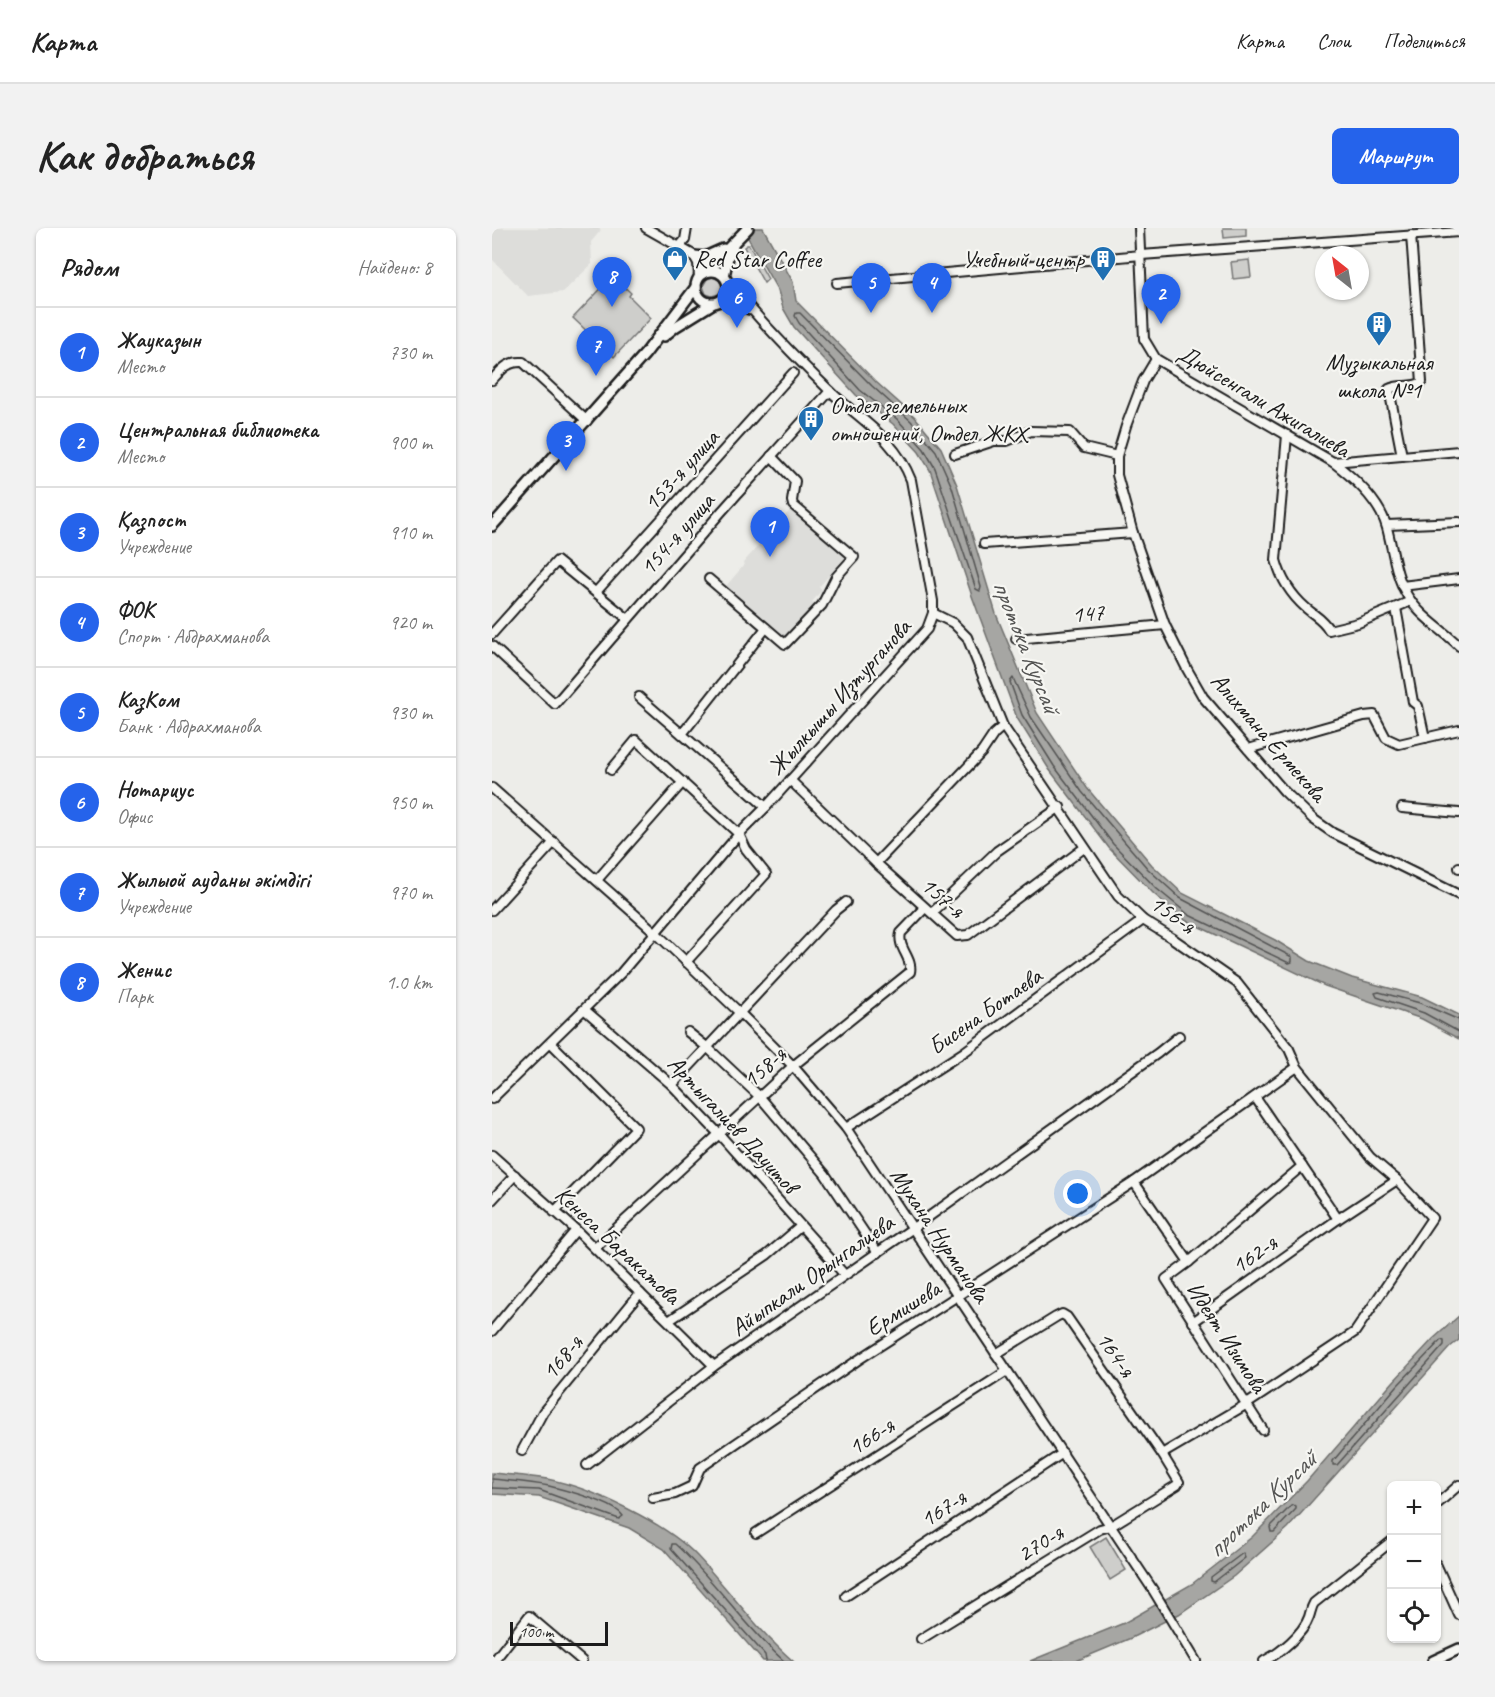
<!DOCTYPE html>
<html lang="ru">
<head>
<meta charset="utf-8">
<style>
	body { margin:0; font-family:Caveat,sans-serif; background:#f2f2f2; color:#222 }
	.controls { position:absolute; right:18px; bottom:18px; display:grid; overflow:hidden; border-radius:9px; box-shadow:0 2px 4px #0004 }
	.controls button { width:54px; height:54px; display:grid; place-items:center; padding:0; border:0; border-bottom:2px solid #e0e0e0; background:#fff; color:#222; font:30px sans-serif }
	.compass { position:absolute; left:823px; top:18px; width:54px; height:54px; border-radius:50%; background:#fff; box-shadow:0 2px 4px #0004; rotate:329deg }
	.scale { position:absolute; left:18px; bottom:15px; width:98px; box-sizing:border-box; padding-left:6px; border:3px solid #1c1c1c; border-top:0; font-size:16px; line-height:21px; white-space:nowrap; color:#1c1c1c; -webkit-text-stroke:4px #f6f6f2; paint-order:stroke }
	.you { position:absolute; left:586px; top:966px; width:21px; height:21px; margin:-15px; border:4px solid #fff; border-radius:50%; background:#1a73e8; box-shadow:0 0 0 9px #1a73e833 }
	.badge { display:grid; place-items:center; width:39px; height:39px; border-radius:50%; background:#2563eb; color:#fff; font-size:20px; font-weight:700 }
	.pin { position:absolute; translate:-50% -50px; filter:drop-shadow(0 2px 3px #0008) }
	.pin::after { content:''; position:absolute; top:32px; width:21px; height:18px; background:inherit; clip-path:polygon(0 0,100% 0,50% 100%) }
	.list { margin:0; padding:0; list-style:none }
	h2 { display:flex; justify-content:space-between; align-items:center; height:78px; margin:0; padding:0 24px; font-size:26px }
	h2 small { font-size:20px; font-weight:400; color:#767676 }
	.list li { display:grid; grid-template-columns:39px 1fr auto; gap:18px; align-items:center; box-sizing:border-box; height:90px; padding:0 24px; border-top:2px solid #e0e0e0 }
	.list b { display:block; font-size:22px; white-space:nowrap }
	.list p { margin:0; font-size:20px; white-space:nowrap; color:#767676 }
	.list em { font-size:20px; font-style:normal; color:#767676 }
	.icon { flex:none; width:33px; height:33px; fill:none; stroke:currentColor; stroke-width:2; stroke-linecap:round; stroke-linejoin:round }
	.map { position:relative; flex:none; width:967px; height:1433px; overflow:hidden; border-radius:9px }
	header { display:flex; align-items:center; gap:36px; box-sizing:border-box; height:84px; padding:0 30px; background:#fff; border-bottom:2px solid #e0e0e0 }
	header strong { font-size:28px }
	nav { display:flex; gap:33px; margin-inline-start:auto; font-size:21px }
	.intro { display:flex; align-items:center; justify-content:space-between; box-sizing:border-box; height:144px; padding:0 36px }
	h1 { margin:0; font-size:42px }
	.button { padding:15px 27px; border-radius:9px; background:#2563eb; color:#fff; font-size:21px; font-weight:700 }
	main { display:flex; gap:36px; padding:0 36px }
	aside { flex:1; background:#fff; border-radius:9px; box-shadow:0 2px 4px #0004 }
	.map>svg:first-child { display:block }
	.built { fill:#ddddda }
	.green { fill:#cececb; stroke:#757574; stroke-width:1.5 }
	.water { fill:#a6a6a3; stroke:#6f6f6d; stroke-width:1.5 }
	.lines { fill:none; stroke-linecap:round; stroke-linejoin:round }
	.shore { stroke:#535352; stroke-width:1.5 }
	.minor-casing { stroke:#1c1c1c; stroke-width:12 }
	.tertiary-casing { stroke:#1c1c1c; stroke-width:14 }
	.minor { stroke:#f6f6f2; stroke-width:8 }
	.tertiary { stroke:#f6f6f2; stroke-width:9 }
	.labels { text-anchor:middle; stroke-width:4.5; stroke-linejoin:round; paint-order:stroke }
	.poi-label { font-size:24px; fill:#1c1c1c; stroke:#f6f6f2; text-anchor:start }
	.street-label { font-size:24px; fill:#1c1c1c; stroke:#f6f6f2 }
	.water-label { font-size:26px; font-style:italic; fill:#535352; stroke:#f6f6f2 }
</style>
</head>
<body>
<header>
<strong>Карта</strong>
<nav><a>Карта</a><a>Слои</a><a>Поделиться</a></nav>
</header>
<div class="intro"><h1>Как добраться</h1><a class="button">Маршрут</a></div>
<main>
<aside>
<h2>Рядом<small>Найдено: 8</small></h2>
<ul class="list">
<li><span class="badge">1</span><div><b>Жауказын</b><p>Место</p></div><em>730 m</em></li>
<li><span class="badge">2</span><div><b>Центральная библиотека</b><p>Место</p></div><em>900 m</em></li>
<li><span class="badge">3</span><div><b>Қазпост</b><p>Учреждение</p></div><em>910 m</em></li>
<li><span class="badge">4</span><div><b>ФОК</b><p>Спорт · Абдрахманова</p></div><em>920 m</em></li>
<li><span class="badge">5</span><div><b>КазКом</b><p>Банк · Абдрахманова</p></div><em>930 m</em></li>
<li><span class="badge">6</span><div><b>Нотариус</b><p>Офис</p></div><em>950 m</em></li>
<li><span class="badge">7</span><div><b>Жылыой ауданы әкімдігі</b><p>Учреждение</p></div><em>970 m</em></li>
<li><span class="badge">8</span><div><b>Женис</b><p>Парк</p></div><em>1.0 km</em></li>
</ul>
</aside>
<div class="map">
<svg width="967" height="1433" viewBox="0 0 967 1433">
	<rect width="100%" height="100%" fill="#edede9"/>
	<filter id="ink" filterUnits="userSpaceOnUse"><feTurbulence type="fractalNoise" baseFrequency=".0167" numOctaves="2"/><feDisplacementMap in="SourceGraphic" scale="12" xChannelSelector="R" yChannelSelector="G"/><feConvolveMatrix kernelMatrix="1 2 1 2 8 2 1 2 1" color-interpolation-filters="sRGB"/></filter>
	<g filter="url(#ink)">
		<g class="built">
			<polygon points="0,0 106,0 109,2 99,14 100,36 71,64 36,68 0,31"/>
			<polygon points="300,280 354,328 327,359 330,362 320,374 323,377 293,410 234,358 252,337 251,335"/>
		</g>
		<g class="green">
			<polygon points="731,0 754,0 754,8 732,10"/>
			<polygon points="255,17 257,17 276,51 272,55 252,19"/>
			<polygon points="757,32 759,49 741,51 739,34"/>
			<polygon points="121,48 139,65 137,68 159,90 122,129 81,90"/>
			<polygon points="221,49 227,52 230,58 227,66 220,68 214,66 211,58 215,51"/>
			<polygon points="614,1309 634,1342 618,1352 598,1319"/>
		</g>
		<g class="water">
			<polygon points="246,0 271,0 301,54 304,73 384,154 423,189 449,220 465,257 504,386 545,485 595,560 660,637 690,665 783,712 817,733 860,750 930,769 965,786 967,787 967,811 930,791 833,758 693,692 662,666 617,620 557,541 525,490 480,368 438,242 427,224 401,196 364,167 302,99 291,80 286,63 256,10"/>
			<polygon points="967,1088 967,1112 958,1119 796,1300 742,1348 687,1386 639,1410 584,1433 538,1433 632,1395 700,1356 760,1309 815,1253 901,1154 941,1111"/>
			<path d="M0,1245C18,1247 37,1248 55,1251C100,1260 174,1295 205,1328C238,1363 265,1402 301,1433H271L172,1321L137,1300L47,1269L0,1266Z"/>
		</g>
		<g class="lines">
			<g class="shore">
				<polygon points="304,85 308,85 380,158 419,193 444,223 460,259 489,359 488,363 484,361 443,240 432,221 405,191 368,162 307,95 303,88"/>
				<polygon points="521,450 539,489 590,564 656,641 688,670 800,729 800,734 797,735 697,687 665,661 621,616 562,538 530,487 518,454"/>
				<polyline points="967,792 928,775 887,764 883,765 885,769 932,785 967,804"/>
				<polygon points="949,1112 952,1113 952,1117 845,1237 841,1237 841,1233 905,1158"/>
				<path d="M0,1251C19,1253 39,1254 57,1258C73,1262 123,1275 131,1288L127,1291L47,1262L0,1260"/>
				<polygon points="800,1277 804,1278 804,1281 782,1304 779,1304 778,1299"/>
				<polygon points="751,1325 753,1330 722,1354 719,1353 719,1349"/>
				<path d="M274,1433L273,1427L179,1321L180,1316H183C223,1352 252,1398 292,1433"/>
			</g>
			<g class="minor-casing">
				<g id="minor">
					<polyline points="154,0 212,33 227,44"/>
					<path d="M647,0L652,111L664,131L841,234C862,250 888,273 895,300C901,322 903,347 915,367C927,388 950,401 967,418"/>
					<polyline points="187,19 193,12 195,0"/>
					<polyline points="202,28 206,35 207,49"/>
					<polyline points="345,55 649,27 967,4"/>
					<polyline points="233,73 257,82"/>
					<polyline points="664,131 651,153 634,198 625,228 625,247 641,305 673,397 695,441 711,469 792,563 821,591 841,605 967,667"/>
					<path d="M0,152C10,141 16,133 31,134L95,193"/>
					<path d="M795,207L784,332C789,351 798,366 814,380C823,388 831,391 837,402L866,395L919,373"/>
					<polyline points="463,226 502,213 515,213 539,203 578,204 592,220 625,228"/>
					<path d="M910,228L897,161C907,155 920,161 930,154L919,7"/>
					<polyline points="841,234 967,223"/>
					<polyline points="895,297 967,294"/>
					<polyline points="492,316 641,305"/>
					<polyline points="217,351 293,416 330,377 344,349 362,329 301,277 300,273 303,253 279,228"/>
					<polyline points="910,358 967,351"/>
					<polyline points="104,364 301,145"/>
					<polyline points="904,380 921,474 926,478 933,510"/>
					<polyline points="441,385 461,395 475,409 511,498 626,668 651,692 680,710 745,755 797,821 805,839 878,929 905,952 940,990 863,1104 755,1176 670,1226"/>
					<polyline points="0,406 65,333 136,391"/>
					<polyline points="524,411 673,397"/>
					<polyline points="0,418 63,476 230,283 338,163"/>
					<polyline points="147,469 274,579"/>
					<polyline points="190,506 274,400"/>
					<polyline points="756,521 872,488 882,487 894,510 907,516 967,502"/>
					<polyline points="119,542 144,512 247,606 254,621 274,646 194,734"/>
					<polyline points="298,552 384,635 465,708 476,707 592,620"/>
					<polyline points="0,560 164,705 248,785 301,838 354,900 661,1362 704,1433"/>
					<polyline points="910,580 967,585"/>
					<polyline points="384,635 490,524 502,506 511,498"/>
					<polyline points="967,640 967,639"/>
					<polyline points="105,652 191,554"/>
					<polyline points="0,682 62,614"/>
					<polyline points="441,684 505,623 568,579"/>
					<polyline points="93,782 180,857 227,906 352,1046"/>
					<polyline points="196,804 216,820 268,869 333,946 386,1025"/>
					<polyline points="59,815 144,900 62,984"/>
					<polyline points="180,857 344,682 354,674"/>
					<polyline points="763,869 846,991"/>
					<path d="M0,871L129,745L247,606L274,579L435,401L441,385V373L419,252C402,208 367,192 336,161C300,126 266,91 235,52"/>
					<polyline points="354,900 472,824 651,692"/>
					<polyline points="0,927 84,1002 222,1138"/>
					<polyline points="642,954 697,1034 674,1051 771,1202"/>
					<polyline points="0,972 23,947"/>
					<path d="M103,1020L301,838L418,744C421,730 405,720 409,705L433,680"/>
					<polyline points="697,1034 810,938"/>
					<polyline points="178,1092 275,1027 309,998"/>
					<polyline points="701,1094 846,991 905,952"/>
					<polyline points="0,1103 84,1002"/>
					<polyline points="30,1223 51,1184 148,1065"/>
					<polyline points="95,1237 222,1138 421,1000 666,825 687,808"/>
					<polyline points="161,1270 183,1266 200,1258 208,1240 366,1132 642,954 805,839"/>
					<polyline points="944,1277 967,1257"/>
					<polyline points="264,1305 515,1143"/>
					<polyline points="944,1336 967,1387"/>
					<polyline points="354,1368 571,1225"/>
					<polyline points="429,1411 608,1301 619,1298 685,1257 687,1254 670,1226 575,1089 570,1086 564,1089 504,1126"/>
					<polyline points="2,1433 37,1388 90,1433"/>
					<path d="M772,1433C788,1425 811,1406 817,1389C819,1383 819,1380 822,1375L900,1313"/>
				</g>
			</g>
			<g class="tertiary-casing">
				<g id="tertiary">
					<polyline points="202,28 213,29 231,21"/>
					<circle cx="220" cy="59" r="16"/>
					<polyline points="212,45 256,0"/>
					<polyline points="232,48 236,29 241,19"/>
					<polyline points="172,108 183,99 220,76"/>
					<polyline points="0,298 153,126 204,59"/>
					<polyline points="941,1433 967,1421"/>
				</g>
			</g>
			<use href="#minor" class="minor"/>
			<use href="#tertiary" class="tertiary"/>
		</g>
	</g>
	<defs>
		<g id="shop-pin" transform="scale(1.35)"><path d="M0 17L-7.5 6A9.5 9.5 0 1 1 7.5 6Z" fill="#1f6fb2" stroke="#f6f6f2"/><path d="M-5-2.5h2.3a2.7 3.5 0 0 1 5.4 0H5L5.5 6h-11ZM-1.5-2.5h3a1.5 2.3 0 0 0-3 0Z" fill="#fff"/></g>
		<g id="building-pin" transform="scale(1.35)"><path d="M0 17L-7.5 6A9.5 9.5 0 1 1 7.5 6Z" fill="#1f6fb2" stroke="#f6f6f2"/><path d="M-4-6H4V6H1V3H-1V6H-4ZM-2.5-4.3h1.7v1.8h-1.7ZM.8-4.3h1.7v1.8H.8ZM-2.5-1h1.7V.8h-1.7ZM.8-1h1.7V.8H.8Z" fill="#fff"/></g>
	</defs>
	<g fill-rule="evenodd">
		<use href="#shop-pin" x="183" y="31"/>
		<use href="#building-pin" x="611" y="31"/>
		<use href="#building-pin" x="887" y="96"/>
		<use href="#building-pin" x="319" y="191"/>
	</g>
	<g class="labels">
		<g class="poi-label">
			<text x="202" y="39">Red Star Coffee</text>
			<text x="592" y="39" text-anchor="end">Учебный центр</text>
			<text x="887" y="142" text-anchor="middle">Музыкальная<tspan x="887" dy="28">школа №1</tspan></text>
			<text x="338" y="185">Отдел земельных<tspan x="338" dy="28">отношений, Отдел ЖКХ</tspan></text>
		</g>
		<g class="street-label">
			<text transform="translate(772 173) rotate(31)" y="8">Дюйсенгали Ажигалиева</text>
			<text transform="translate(189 242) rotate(-48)" y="8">153-я улица</text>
			<text transform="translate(185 306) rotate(-49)" y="8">154-я улица</text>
			<text transform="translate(596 385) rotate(-5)" y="8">147</text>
			<text transform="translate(347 469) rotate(-48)" y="8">Жылкышы Изтурганова</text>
			<text transform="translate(777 509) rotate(49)" y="8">Алихмана Ермекова</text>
			<text transform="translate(451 669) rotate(41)" y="8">157-я</text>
			<text transform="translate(681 686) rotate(35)" y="8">156-я</text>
			<text transform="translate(493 783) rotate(-35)" y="8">Бисена Ботаева</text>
			<text transform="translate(272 839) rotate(-42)" y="8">158-я</text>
			<text transform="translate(241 896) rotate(47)" y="8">Артыгалиев Дауитов</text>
			<text transform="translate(448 1007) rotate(56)" y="8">Мухана Нурманова</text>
			<text transform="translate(126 1017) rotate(43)" y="8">Кенеса Баракатова</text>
			<text transform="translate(762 1026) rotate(-35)" y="8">162-я</text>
			<text transform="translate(320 1047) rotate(-35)" y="8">Айыпкали Орынгалиева</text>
			<text transform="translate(411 1080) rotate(-32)" y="8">Ермишева</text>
			<text transform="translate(735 1109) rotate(57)" y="8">Идеят Изимова</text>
			<text transform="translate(624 1126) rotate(55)" y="8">164-я</text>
			<text transform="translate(70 1129) rotate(-51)" y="8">168-я</text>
			<text transform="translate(379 1208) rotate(-33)" y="8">166-я</text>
			<text transform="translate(451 1280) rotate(-33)" y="8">167-я</text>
			<text transform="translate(548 1315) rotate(-32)" y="8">270-я</text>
		</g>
		<g class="water-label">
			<text transform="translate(535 418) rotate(68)" y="9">протока Курсай</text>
			<text transform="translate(769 1276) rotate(-44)" y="9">протока Курсай</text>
		</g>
	</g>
</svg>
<div class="controls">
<button>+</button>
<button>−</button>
<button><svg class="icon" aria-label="locate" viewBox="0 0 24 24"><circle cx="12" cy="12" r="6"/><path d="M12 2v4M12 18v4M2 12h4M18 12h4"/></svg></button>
</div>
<svg class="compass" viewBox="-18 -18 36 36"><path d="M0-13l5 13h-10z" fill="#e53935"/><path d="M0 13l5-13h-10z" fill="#767676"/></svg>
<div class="scale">100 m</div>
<div class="you"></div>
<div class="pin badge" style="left:278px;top:329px">1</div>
<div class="pin badge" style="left:669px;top:96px">2</div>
<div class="pin badge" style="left:74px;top:243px">3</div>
<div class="pin badge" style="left:440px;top:85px">4</div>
<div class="pin badge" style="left:379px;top:85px">5</div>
<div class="pin badge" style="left:245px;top:100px">6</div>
<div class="pin badge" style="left:104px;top:148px">7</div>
<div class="pin badge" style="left:120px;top:79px">8</div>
</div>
</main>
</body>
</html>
